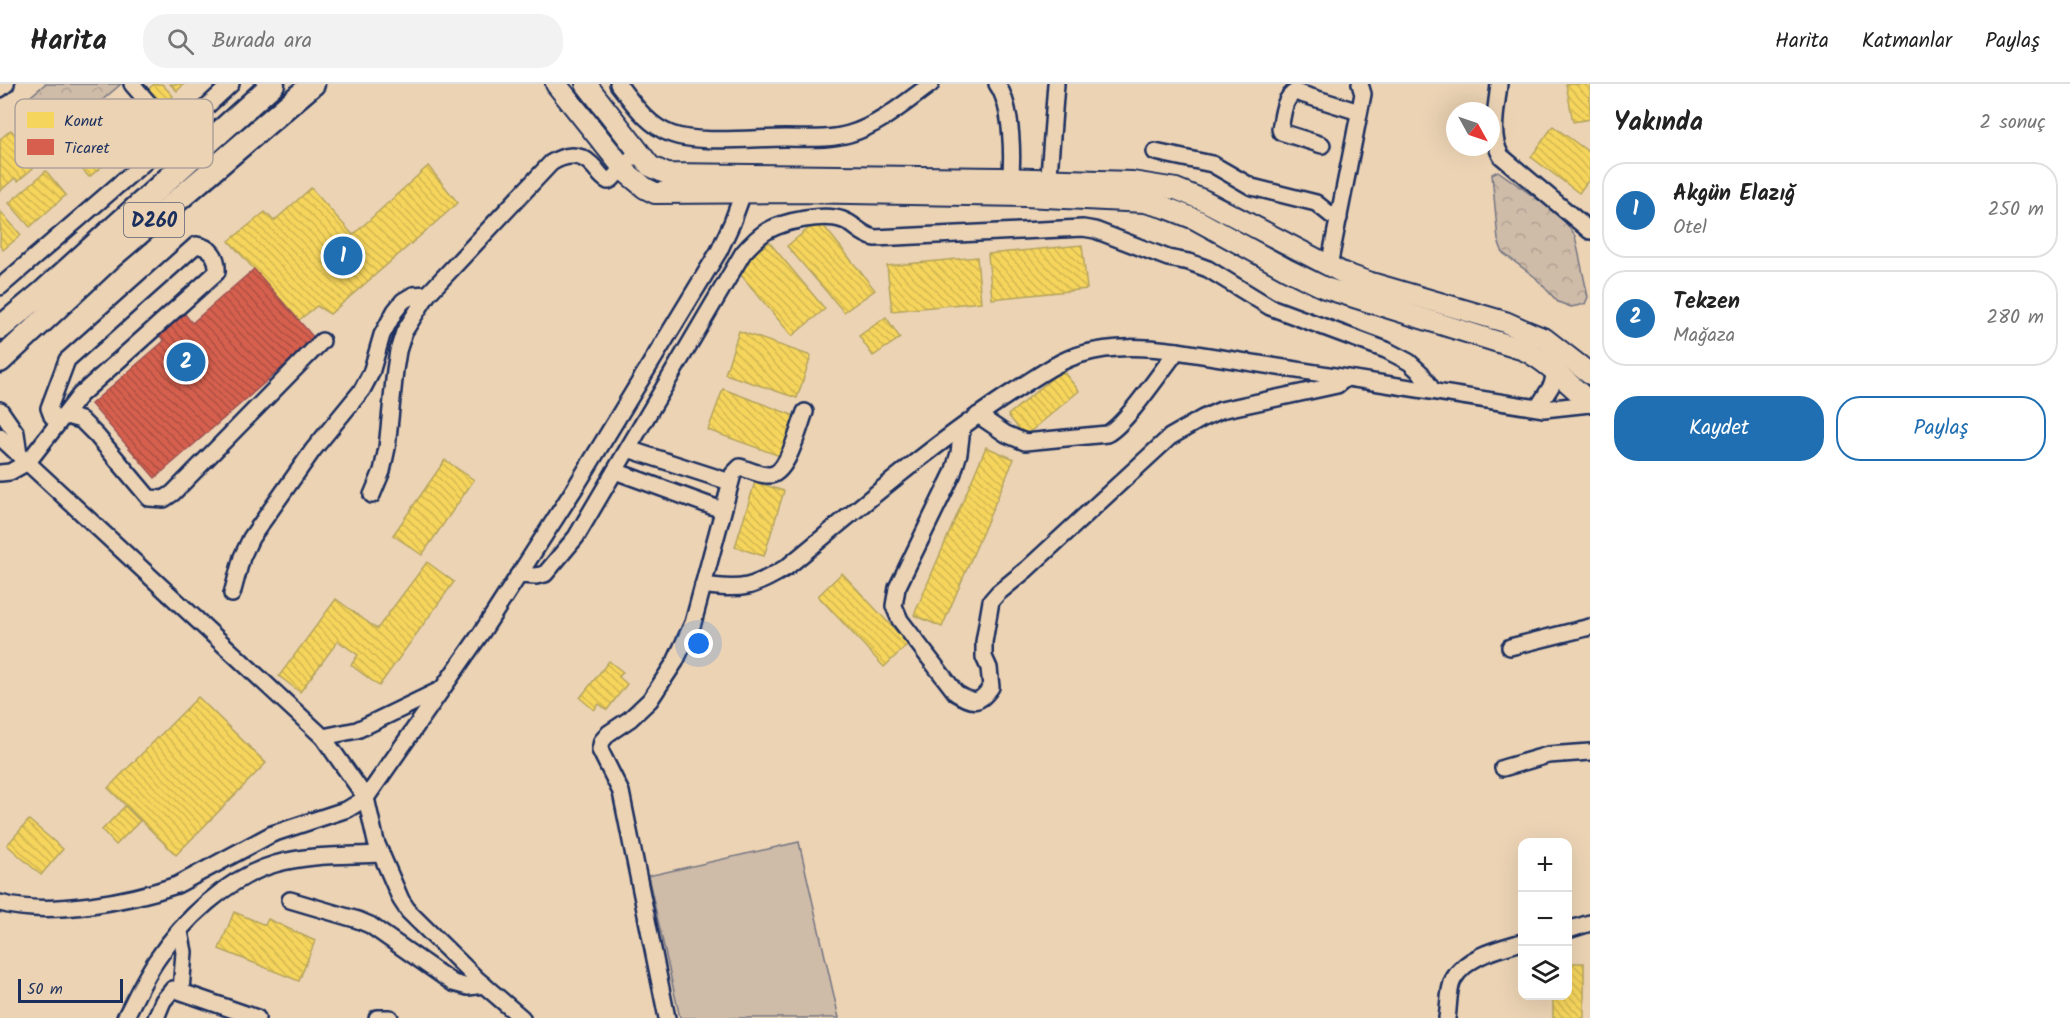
<!DOCTYPE html>
<html lang="tr">
<head>
<meta charset="utf-8">
<style>
	body { margin:0; font-family:Kalam,sans-serif; background:#f2f2f2; color:#222 }
	.controls { position:absolute; right:18px; bottom:18px; display:grid; overflow:hidden; border-radius:12px; box-shadow:0 6px 24px #0002 }
	.controls button { width:54px; height:54px; display:grid; place-items:center; padding:0; border:0; border-bottom:2px solid #e0e0e0; background:#fff; color:#222; font:30px sans-serif }
	.compass { position:absolute; left:1446px; top:18px; width:54px; height:54px; border-radius:50%; background:#fff; box-shadow:0 6px 24px #0002; rotate:130deg }
	.scale { position:absolute; left:18px; bottom:15px; width:105px; box-sizing:border-box; padding-left:6px; border:3px solid #1b2f5e; border-top:0; font-size:16px; line-height:21px; white-space:nowrap; color:#1b2f5e; -webkit-text-stroke:4px #ecd3b4; paint-order:stroke }
	.you { position:absolute; left:699px; top:560px; width:21px; height:21px; margin:-15px; border:4px solid #fff; border-radius:50%; background:#1a73e8; box-shadow:0 0 0 9px #1a73e833 }
	.badge { display:grid; place-items:center; width:39px; height:39px; border-radius:50%; background:#1f6fb2; color:#fff; font-size:20px; font-weight:700 }
	.pin { position:absolute; translate:-50% -50%; border:3px solid #fff; box-shadow:0 2px 6px #0006 }
	.list { margin:0; padding:0; list-style:none }
	h2 { display:flex; justify-content:space-between; align-items:center; height:78px; margin:0; padding:0 24px; font-size:26px }
	h2 small { font-size:20px; font-weight:400; color:#767676 }
	.list li { display:grid; grid-template-columns:39px 1fr auto; gap:18px; align-items:center; box-sizing:border-box; height:96px; margin:0 12px 12px; padding:0 12px; border:2px solid #e0e0e0; border-radius:24px }
	.list b { display:block; font-size:22px; white-space:nowrap }
	.list p { margin:0; font-size:20px; white-space:nowrap; color:#767676 }
	.list em { font-size:20px; font-style:normal; color:#767676 }
	.actions { display:flex; gap:12px; padding:18px 24px }
	.actions a { flex:1; padding:14px 0; border:2px solid #1f6fb2; border-radius:24px; text-align:center; font-size:21px; color:#1f6fb2 }
	.actions .main { background:#1f6fb2; color:#fff }
	.icon { flex:none; width:33px; height:33px; fill:none; stroke:currentColor; stroke-width:2; stroke-linecap:round; stroke-linejoin:round }
	.map { position:relative; flex:none; width:1590px; height:934px; overflow:hidden }
	header { display:flex; align-items:center; gap:36px; box-sizing:border-box; height:84px; padding:0 30px; background:#fff; border-bottom:2px solid #e0e0e0 }
	header strong { font-size:28px }
	nav { display:flex; gap:33px; margin-inline-start:auto; font-size:21px }
	.search { width:420px; height:54px; background:#f2f2f2; display:flex; align-items:center; gap:15px; box-sizing:border-box; padding:0 21px; border-radius:24px; color:#767676; font-size:22px }
	main { display:flex }
	aside { flex:1; background:#fff }
	.map>svg:first-child { display:block }
	.grass { fill:#cebba8; stroke:#747583; stroke-width:1.5 }
	.park { fill:url(#park-crowns); stroke:#747583; stroke-width:1.5 }
	.homes { fill:url(#homes-back-hatch); stroke:#b4a35d; stroke-width:1.5 }
	.shops { fill:url(#shops-back-hatch); stroke:#9e5152; stroke-width:1.5 }
	.lines { fill:none; stroke-linecap:round; stroke-linejoin:round }
	.minor-casing { stroke:#1b2f5e; stroke-width:20 }
	.major-casing { stroke:#1b2f5e; stroke-width:24 }
	.highway-casing { stroke:#1b2f5e; stroke-width:27 }
	.minor { stroke:#ecd3b4; stroke-width:15 }
	.major { stroke:#ecd3b4; stroke-width:20 }
	.highway { stroke:#ecd3b4; stroke-width:22 }
	.labels { text-anchor:middle; stroke-width:6; stroke-linejoin:round; paint-order:stroke }
	.shield { fill:#ecd3b4; stroke:#5a6078; stroke-width:1.5 }
	.shield-label { font-size:20px; font-weight:bold; fill:#1b2f5e }
	.key { fill:#ecd3b4; stroke:#ada29a; stroke-width:1.5 }
	.key-label { font-size:16px; fill:#1b2f5e }
</style>
</head>
<body>
<header>
<strong>Harita</strong>
<div class="search"><svg class="icon" aria-label="search" viewBox="0 0 24 24"><circle cx="10" cy="10" r="6"/><path d="M15 15l6 6"/></svg>Burada ara</div>
<nav><a>Harita</a><a>Katmanlar</a><a>Paylaş</a></nav>
</header>
<main>
<div class="map">
<svg width="1590" height="934" viewBox="0 0 1590 934">
	<defs>
		<pattern id="park-crowns" width="20" height="18" patternUnits="userSpaceOnUse" patternTransform="scale(1.5)"><rect width="20" height="18" fill="#cebba8"/><path d="M2 6a3 3 0 1 1 6 0M12 15a3 3 0 1 1 6 0" fill="none" stroke="#b0a193"/></pattern>
		<pattern id="homes-back-hatch" width="6" height="6" patternUnits="userSpaceOnUse" patternTransform="scale(1.5)"><rect width="6" height="6" fill="#f6d55c"/><path d="M-1 5l2 2M0 0l6 6M5-1l2 2" fill="none" stroke="#d2b752"/></pattern>
		<pattern id="shops-back-hatch" width="6" height="6" patternUnits="userSpaceOnUse" patternTransform="scale(1.5)"><rect width="6" height="6" fill="#d6604d"/><path d="M-1 5l2 2M0 0l6 6M5-1l2 2" fill="none" stroke="#ad5043"/></pattern>
	</defs>
	<rect width="100%" height="100%" fill="#ecd3b4"/>
	<filter id="ink" filterUnits="userSpaceOnUse"><feTurbulence type="fractalNoise" baseFrequency=".0167" numOctaves="2"/><feDisplacementMap in="SourceGraphic" scale="12" xChannelSelector="R" yChannelSelector="G"/><feConvolveMatrix kernelMatrix="1 2 1 2 8 2 1 2 1" color-interpolation-filters="sRGB"/></filter>
	<g filter="url(#ink)">
		<polygon class="grass" points="799,758 839,934 680,934 648,792"/>
		<g class="park">
			<polygon points="45,0 121,0 57,55 25,17"/>
			<polygon points="1498,87 1561,132 1575,152 1588,213 1585,220 1571,223 1558,218 1535,193 1503,169 1498,156 1492,90"/>
		</g>
		<g class="homes">
			<polygon points="154,0 162,0 173,12 159,25 144,9"/>
			<polygon points="170,0 184,0 177,7"/>
			<polygon points="1566,0 1590,0 1590,35 1573,38"/>
			<polygon points="1553,42 1590,69 1590,94 1579,109 1531,73"/>
			<polygon points="11,46 39,79 18,97 15,94 0,107 0,55"/>
			<polygon points="89,52 110,76 89,93 69,70"/>
			<polygon points="428,82 458,119 330,230 317,222 299,236 229,157 265,128 274,137 311,104 353,151"/>
			<polygon points="46,87 66,111 30,143 9,119"/>
			<polygon points="1,128 21,151 3,166 0,162"/>
			<polygon points="819,136 875,206 844,228 787,162"/>
			<polygon points="769,158 825,225 792,252 736,185"/>
			<polygon points="1082,161 1087,205 992,215 988,170"/>
			<polygon points="977,173 981,218 892,227 887,182"/>
			<polygon points="886,233 900,254 873,272 859,252"/>
			<polygon points="739,247 811,272 797,314 725,290"/>
			<polygon points="1062,286 1079,307 1025,352 1008,331"/>
			<polygon points="723,305 795,332 780,372 708,346"/>
			<polygon points="986,363 1014,375 942,543 914,531"/>
			<polygon points="445,376 474,396 422,471 393,451"/>
			<polygon points="755,398 784,407 764,472 735,463"/>
			<polygon points="427,478 454,498 379,602 351,581 358,571 338,557 300,608 279,592 336,515 377,545"/>
			<polygon points="842,489 908,560 884,583 818,512"/>
			<polygon points="609,577 623,588 619,593 627,600 607,626 599,620 594,626 580,614"/>
			<polygon points="198,613 266,679 176,771 108,704"/>
			<polygon points="125,722 140,737 116,761 102,746"/>
			<polygon points="29,736 63,765 41,791 7,761"/>
			<polygon points="234,828 265,841 268,835 315,857 299,897 219,865"/>
			<polygon points="1568,879 1584,879 1584,934 1553,934 1553,912 1568,912"/>
		</g>
		<polygon class="shops" points="254,185 315,255 155,394 91,320 164,257 156,247 181,225 192,239"/>
		<g class="lines">
			<g class="minor-casing">
				<g id="minor">
					<polyline points="132,0 176,51"/>
					<path d="M618,0C633,19 647,41 671,50C697,60 755,54 785,54C806,54 829,56 849,50C880,41 906,18 931,0"/>
					<path d="M997,0C1013,23 1013,75 1010,103"/>
					<path d="M1499,0C1497,23 1489,51 1501,72L1590,147"/>
					<polyline points="0,5 6,0"/>
					<path d="M1322,61L1281,48L1280,45C1283,32 1283,15 1295,8L1359,28"/>
					<polyline points="1155,68 1212,80 1252,103 1316,119 1331,131 1339,134"/>
					<polyline points="1048,104 1056,0"/>
					<polyline points="1329,182 1363,10 1360,0"/>
					<polyline points="0,203 176,51 231,0"/>
					<polyline points="1538,323 1552,301 1555,287"/>
					<polyline points="0,326 16,349 19,371"/>
					<polyline points="63,331 81,336 97,352 149,414 164,415 173,409 322,257"/>
					<path d="M978,331L1006,350L1025,358L1107,350C1127,339 1161,287 1177,267"/>
					<path d="M962,344L959,369L953,389L897,504L894,522L900,536L956,609C973,619 979,621 991,603L989,584L984,573V558L991,517L998,509L1027,485L1170,353L1203,334L1221,326L1328,303L1337,301L1346,294"/>
					<polyline points="0,353 323,653 366,714 376,758 401,816 409,828 478,896 522,934"/>
					<polyline points="628,365 730,398"/>
					<polyline points="615,387 722,426"/>
					<path d="M0,389L10,388L28,378L80,311L217,188C218,173 211,163 196,161L67,276L49,324L52,332L57,338"/>
					<path d="M372,411L382,387L387,364L395,286L398,267L404,248L428,210L551,79C564,71 579,68 591,80C598,86 600,93 608,97L612,95L638,67"/>
					<path d="M518,491L536,492L545,490L576,453L743,169C750,161 757,153 767,147C784,137 824,129 843,136C855,140 859,150 875,154L1083,144L1095,146L1168,174L1189,178L1208,185L1270,223L1386,266L1409,278L1421,289L1433,307"/>
					<path d="M703,501C742,507 753,504 787,483C860,423 934,359 1014,307C1035,294 1057,277 1082,270C1114,261 1145,263 1177,267L1544,325L1590,320"/>
					<polyline points="232,510 242,473 251,454 313,366 362,306 371,289 382,251 395,227 403,217 413,211 428,210"/>
					<polyline points="1510,563 1590,543"/>
					<polyline points="323,653 357,646 440,606"/>
					<polyline points="1503,684 1548,671 1590,668"/>
					<polyline points="290,816 358,836 370,841 453,899 468,903 484,901"/>
					<path d="M0,819C49,833 130,817 177,801L272,750L348,725L366,714L482,548L575,404L719,167L732,139L743,109"/>
					<polyline points="1568,846 1590,839"/>
					<polyline points="180,848 184,868 181,907"/>
					<path d="M125,934C135,915 144,895 156,877C183,836 227,794 275,780C309,770 346,772 381,770"/>
					<polyline points="156,934 163,917 173,905 257,934"/>
					<polyline points="377,934 390,934"/>
					<path d="M667,934L621,708L600,666L602,657L609,649L630,635L650,616L675,578L693,539L733,390L740,383C749,386 759,391 768,391C787,393 799,343 805,328"/>
					<path d="M1447,934C1449,923 1448,906 1453,896C1466,872 1498,865 1522,858"/>
				</g>
			</g>
			<g class="major-casing">
				<g id="major">
					<path d="M556,0L627,89L645,104L655,109L793,108L1025,112L1145,118L1167,124L1195,135L1288,186L1325,204L1524,266C1550,279 1568,300 1590,318"/>
					<polyline points="586,0 650,82 667,90 1000,94 1132,98 1176,105 1203,116 1343,189 1368,198 1505,238 1530,249 1545,255 1590,290"/>
				</g>
			</g>
			<g class="highway-casing">
				<g id="highway">
					<polyline points="0,244 42,209 273,0"/>
					<polyline points="0,277 110,174 313,0"/>
				</g>
			</g>
			<use href="#minor" class="minor"/>
			<use href="#major" class="major"/>
			<use href="#highway" class="highway"/>
		</g>
	</g>
	<g class="labels">
		<rect class="shield" x="124" y="119" width="60" height="34" rx="4.5"/>
		<g class="shield-label">
			<text x="154" y="143">D260</text>
		</g>
	</g>
	<rect x="15" y="15" width="198" height="69" rx="9" class="key"/>
	<rect x="27" y="28" width="27" height="16" fill="#f6d55c"/>
	<rect x="27" y="55" width="27" height="16" fill="#d6604d"/>
	<g class="key-label">
		<text x="64" y="42">Konut</text>
		<text x="64" y="69">Ticaret</text>
	</g>
</svg>
<div class="controls">
<button>+</button>
<button>−</button>
<button><svg class="icon" aria-label="layers" viewBox="0 0 24 24"><path d="M12 4l9 5-9 5-9-5zM3 14l9 5 9-5"/></svg></button>
</div>
<svg class="compass" viewBox="-18 -18 36 36"><path d="M0-13l5 13h-10z" fill="#e53935"/><path d="M0 13l5-13h-10z" fill="#767676"/></svg>
<div class="scale">50 m</div>
<div class="you"></div>
<div class="pin badge" style="left:343px;top:172px">1</div>
<div class="pin badge" style="left:186px;top:278px">2</div>
</div>
<aside>
<h2>Yakında<small>2 sonuç</small></h2>
<ul class="list">
<li><span class="badge">1</span><div><b>Akgün Elazığ</b><p>Otel</p></div><em>250 m</em></li>
<li><span class="badge">2</span><div><b>Tekzen</b><p>Mağaza</p></div><em>280 m</em></li>
</ul>
<div class="actions"><a class="main">Kaydet</a><a>Paylaş</a></div>
</aside>
</main>
</body>
</html>
